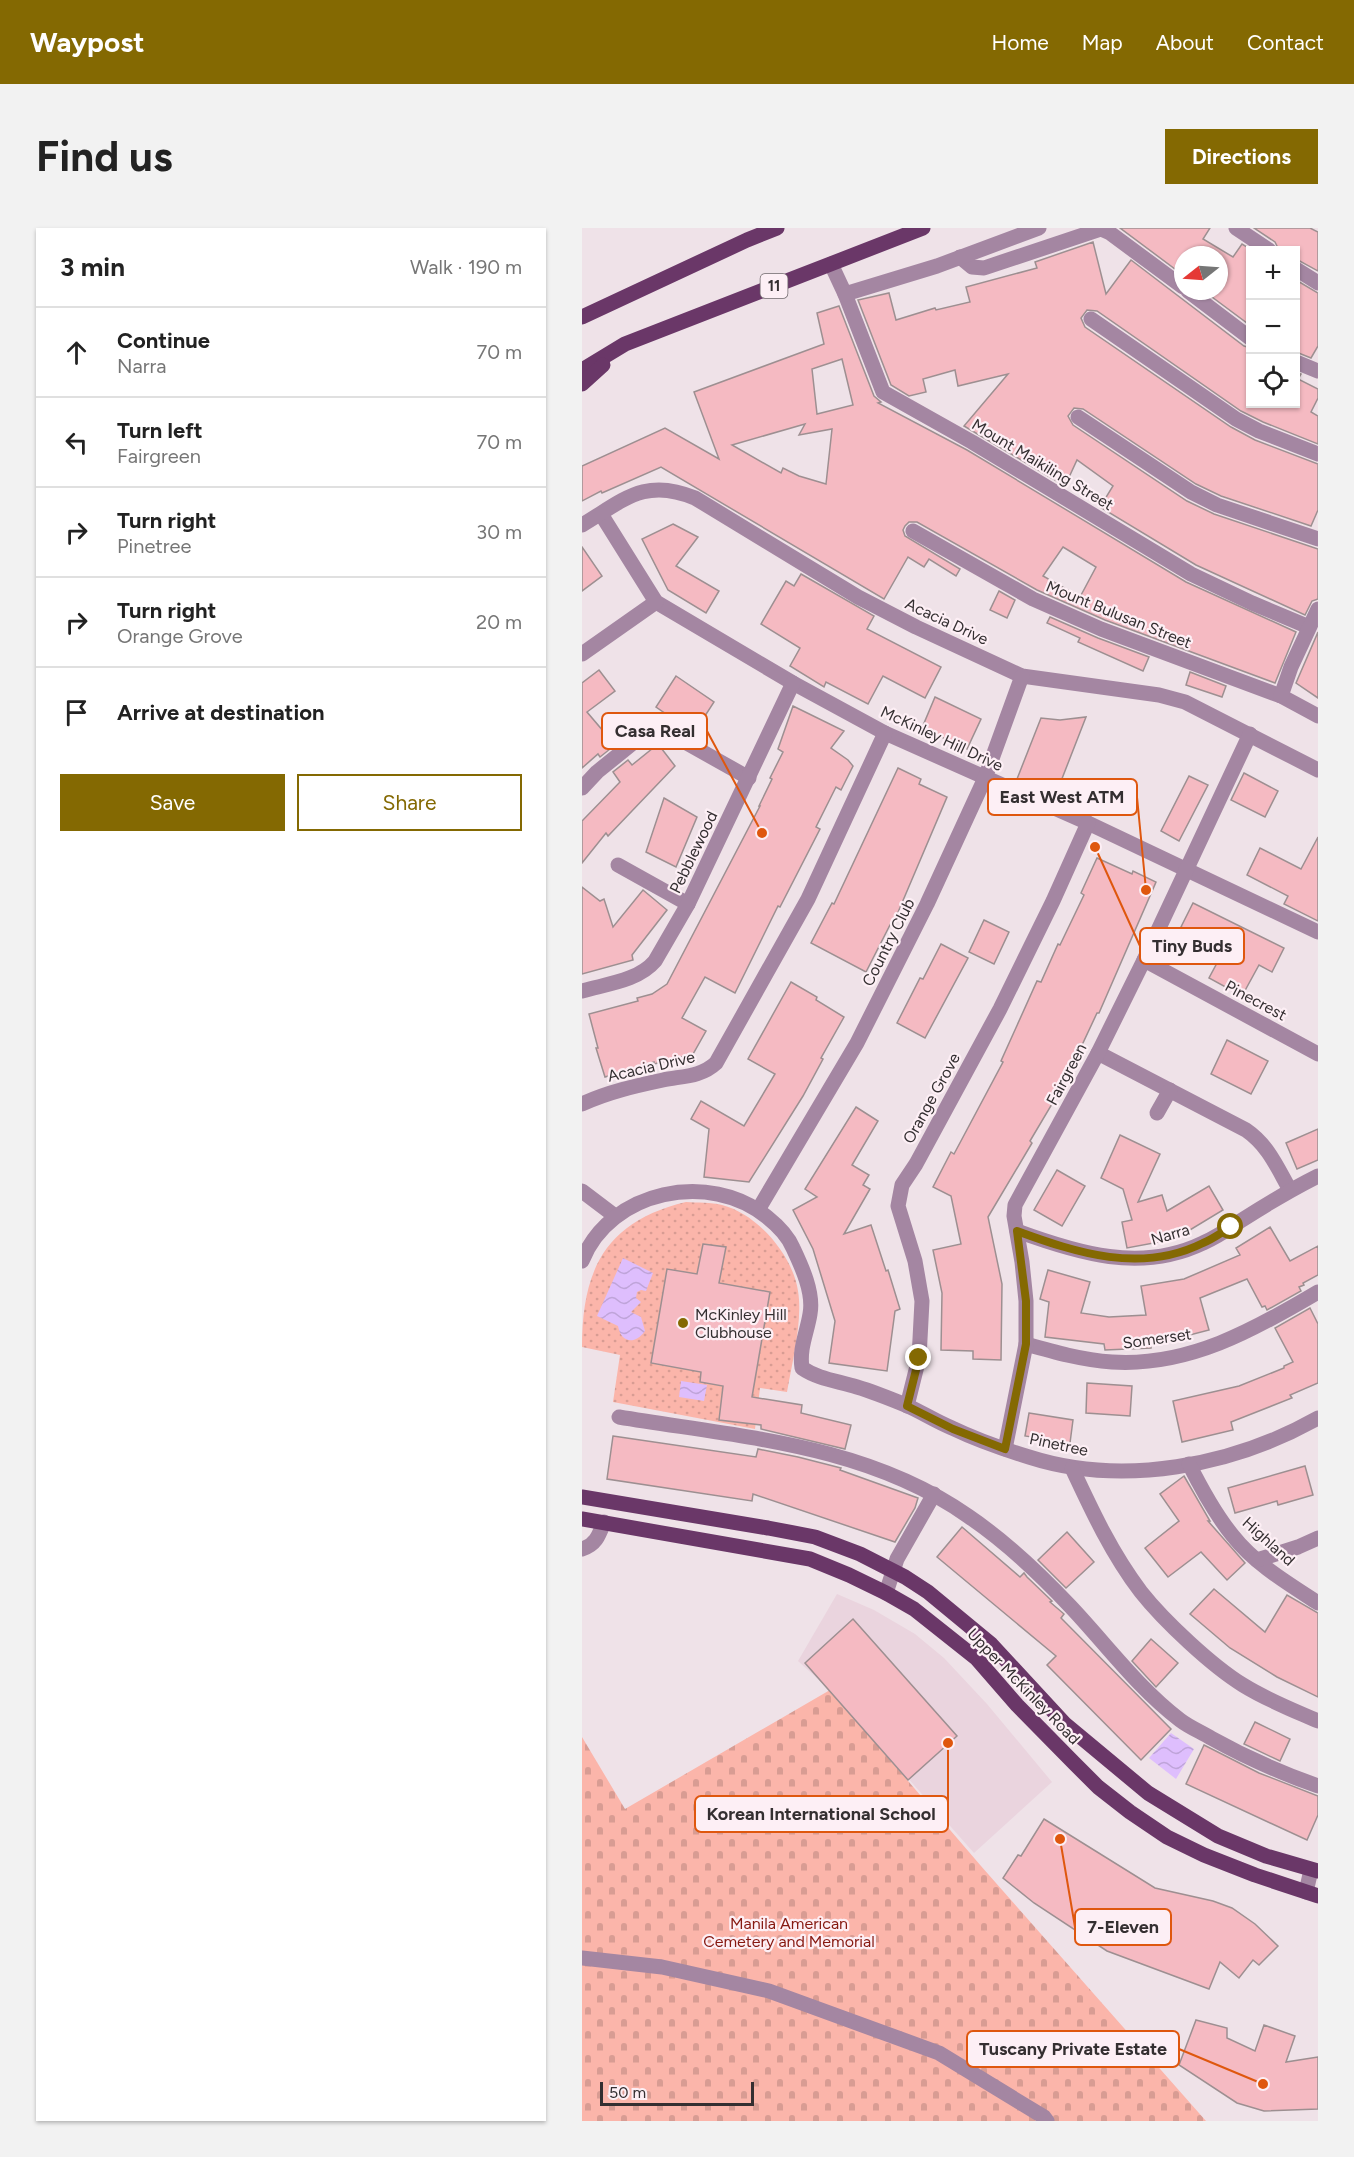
<!DOCTYPE html>
<html lang="en">
<head>
<meta charset="utf-8">
<style>
	body { margin:0; font-family:Figtree,sans-serif; background:#f2f2f2; color:#222 }
	.controls { position:absolute; right:18px; top:18px; display:grid; overflow:hidden; border-radius:0px; box-shadow:0 2px 4px #0004 }
	.controls button { width:54px; height:54px; display:grid; place-items:center; padding:0; border:0; border-bottom:2px solid #e0e0e0; background:#fff; color:#222; font:30px sans-serif }
	.compass { position:absolute; left:592px; top:18px; width:54px; height:54px; border-radius:50%; background:#fff; box-shadow:0 2px 4px #0004; rotate:253deg }
	.scale { position:absolute; left:18px; bottom:15px; width:154px; box-sizing:border-box; padding-left:6px; border:3px solid #342f31; border-top:0; font-size:16px; line-height:21px; white-space:nowrap; color:#342f31; -webkit-text-stroke:4px #fdeff5; paint-order:stroke }
	.stop { position:absolute; width:18px; height:18px; margin:-14px; border:4px solid #846902; border-radius:50%; background:#fff }
	.stop.end { background:#846902; border-color:#fff; box-shadow:0 2px 6px #0008 }
	.list { margin:0; padding:0; list-style:none }
	h2 { display:flex; justify-content:space-between; align-items:center; height:78px; margin:0; padding:0 24px; font-size:26px }
	h2 small { font-size:20px; font-weight:400; color:#767676 }
	.list li { display:grid; grid-template-columns:39px 1fr auto; gap:18px; align-items:center; box-sizing:border-box; height:90px; padding:0 24px; border-top:2px solid #e0e0e0 }
	.list b { display:block; font-size:22px; white-space:nowrap }
	.list p { margin:0; font-size:20px; white-space:nowrap; color:#767676 }
	.list em { font-size:20px; font-style:normal; color:#767676 }
	.actions { display:flex; gap:12px; padding:18px 24px }
	.actions a { flex:1; padding:14px 0; border:2px solid #846902; border-radius:0px; text-align:center; font-size:21px; color:#846902 }
	.actions .main { background:#846902; color:#fff }
	.icon { flex:none; width:33px; height:33px; fill:none; stroke:currentColor; stroke-width:2; stroke-linecap:round; stroke-linejoin:round }
	.map { position:relative; flex:none; width:736px; height:1893px; overflow:hidden; border-radius:0px }
	header { display:flex; align-items:center; gap:36px; box-sizing:border-box; height:84px; padding:0 30px; background:#846902; color:#fff }
	header strong { font-size:28px }
	nav { display:flex; gap:33px; margin-inline-start:auto; font-size:21px }
	.intro { display:flex; align-items:center; justify-content:space-between; box-sizing:border-box; height:144px; padding:0 36px }
	h1 { margin:0; font-size:42px }
	.button { padding:15px 27px; border-radius:0px; background:#846902; color:#fff; font-size:21px; font-weight:700 }
	main { display:flex; gap:36px; padding:0 36px }
	aside { flex:1; background:#fff; border-radius:0px; box-shadow:0 2px 4px #0004 }
	.map>svg:first-child { display:block }
	.built { fill:#ead4de }
	.cemetery { fill:url(#cemetery-stones) }
	.park { fill:url(#park-dots) }
	.water { fill:url(#water-waves) }
	.building { fill:#f5bac2; stroke:#9d8f91; stroke-width:1.5; fill-rule:evenodd }
	.lines { fill:none; stroke-linecap:round; stroke-linejoin:round }
	.minor { stroke:#a486a2; stroke-width:15 }
	.major { stroke:#6a3768; stroke-width:15 }
	.route { stroke:#846902; stroke-width:8 }
	.poi-dot { fill:#846902; stroke:#fdeff5; stroke-width:2 }
	.labels { text-anchor:middle; stroke-width:4.5; stroke-linejoin:round; paint-order:stroke }
	.shield { fill:#fdeff5; stroke:#70696c; stroke-width:1.5 }
	.shield-label { font-size:15px; font-weight:bold; fill:#342f31 }
	.street-label { font-size:16px; fill:#342f31; stroke:#fdeff5 }
	.poi-label { font-size:16px; fill:#342f31; stroke:#fdeff5; text-anchor:start }
	.park-label { font-size:16px; fill:#861810; stroke:#fdeff5 }
	.leader { fill:none; stroke:#df570e; stroke-width:2 }
	.callout-dot { fill:#df570e; stroke:#fdeff5; stroke-width:2 }
	.callout { fill:#fdeff5; stroke:#df570e; stroke-width:2 }
	.callout-label { font-size:18px; text-anchor:middle; font-weight:bold; fill:#342f31 }
</style>
</head>
<body>
<header>
<strong>Waypost</strong>
<nav><a>Home</a><a>Map</a><a>About</a><a>Contact</a></nav>
</header>
<div class="intro"><h1>Find us</h1><a class="button">Directions</a></div>
<main>
<aside>
<h2>3 min<small>Walk · 190 m</small></h2>
<ul class="list">
<li><svg class="icon" aria-label="ahead" viewBox="0 0 24 24"><path d="M12 20V5M6 11l6-6 6 6"/></svg><div><b>Continue</b><p>Narra</p></div><em>70 m</em></li>
<li><svg class="icon" aria-label="left" viewBox="0 0 24 24"><path d="M17 20v-9H6M10 6l-5 5 5 5"/></svg><div><b>Turn left</b><p>Fairgreen</p></div><em>70 m</em></li>
<li><svg class="icon" aria-label="right" viewBox="0 0 24 24"><path d="M7 20v-9h11M14 6l5 5-5 5"/></svg><div><b>Turn right</b><p>Pinetree</p></div><em>30 m</em></li>
<li><svg class="icon" aria-label="right" viewBox="0 0 24 24"><path d="M7 20v-9h11M14 6l5 5-5 5"/></svg><div><b>Turn right</b><p>Orange Grove</p></div><em>20 m</em></li>
<li><svg class="icon" aria-label="arrive" viewBox="0 0 24 24"><path d="M6 21V4h12l-3 4 3 4H6"/></svg><div><b>Arrive at destination</b></div></li>
</ul>
<div class="actions"><a class="main">Save</a><a>Share</a></div>
</aside>
<div class="map">
<svg width="736" height="1893" viewBox="0 0 736 1893">
	<defs>
		<pattern id="cemetery-stones" width="16" height="16" patternUnits="userSpaceOnUse" patternTransform="scale(1.5)"><rect width="16" height="16" fill="#fbb5aa"/><path d="M2 7V4a2 2 0 0 1 4 0v3zM10 15v-3a2 2 0 0 1 4 0v3z" fill="#d89c93"/></pattern>
		<pattern id="park-dots" width="8" height="8" patternUnits="userSpaceOnUse" patternTransform="scale(1.5)"><rect width="8" height="8" fill="#fbb5aa"/><path d="M2 2h.1M6 6h.1" fill="none" stroke="#d89c93" stroke-width="1.8" stroke-linecap="round"/></pattern>
		<pattern id="water-waves" width="16" height="10" patternUnits="userSpaceOnUse" patternTransform="scale(1.5)"><rect width="16" height="10" fill="#debefd"/><path d="M0 5q4-4 8 0t8 0" fill="none" stroke="#bfa4d9"/></pattern>
	</defs>
	<rect width="100%" height="100%" fill="#efe2e8"/>
	<polygon class="built" points="255,1366 292,1382 333,1406 362,1430 405,1476 470,1554 392,1625 248,1462 216,1433"/>
	<polygon class="cemetery" points="248,1462 399,1638 624,1893 0,1893 0,1509 43,1581"/>
	<path class="park" d="M104,974C115,975 129,974 140,977C176,986 211,1028 216,1063C221,1092 210,1135 205,1164L178,1160L173,1201L31,1174L38,1127L0,1119C0,1041 24,993 104,974Z"/>
	<g class="water">
		<path d="M41,1030L71,1045L64,1063L59,1062L55,1064L54,1070L59,1074L49,1084L59,1089L63,1103C53,1117 39,1115 36,1098L15,1088Z"/>
		<polygon points="99,1153 125,1157 122,1173 97,1169"/>
		<polygon points="589,1505 612,1521 594,1551 567,1530"/>
	</g>
	<g class="building">
		<polygon points="538,0 628,0 621,11 651,29 660,16 670,22 669,22 669,98 622,63 637,63 637,27 601,27 601,47"/>
		<polygon points="672,0 728,0 736,4 736,43 714,31 714,22 697,22 693,14"/>
		<polygon points="511,14 524,66 549,32 662,118 669,120 669,176 714,176 714,144 719,146 716,151 736,161 736,170 729,184 736,188 736,216 681,194 659,183 515,83 505,82 499,90 503,99 649,199 673,212 736,236 736,282 729,298 639,268 614,256 501,181 492,180 486,188 491,197 605,273 632,286 736,321 736,371 730,373 723,387 614,337 518,279 531,258 495,232 483,258 382,198 426,146 376,158 373,142 341,151 344,164 327,168 309,157 276,72 307,65 314,92 353,80 354,82 388,74 384,59 455,40 453,34"/>
		<polygon points="714,52 736,65 736,118 729,130 714,124"/>
		<path d="M257,78L292,168L299,174L296,175L385,222L604,354L714,404L693,455L523,392L455,362L335,294H327L323,298L321,302L323,308L378,341L374,348L347,331L342,339L326,329L302,371L79,239L20,265L19,263L0,273V238L83,200L137,231L112,164L242,116L235,85ZM260,131L271,177L235,186L230,141ZM223,196L217,207L250,201L244,256L217,248L201,240L199,245L150,217ZM481,319L514,339L498,369L461,348Z"/>
		<polygon points="91,296 116,309 94,338 137,363 124,385 86,362 60,311"/>
		<polygon points="0,319 20,348 0,363"/>
		<polygon points="219,346 292,388 285,401 359,439 343,470 301,448 286,476 244,454 242,459 208,438 218,420 179,396 204,353 212,358"/>
		<polygon points="417,363 433,372 425,390 408,382"/>
		<polygon points="468,389 516,410 567,429 561,443 496,414 498,410 465,395"/>
		<polygon points="736,404 736,470 714,455"/>
		<polygon points="17,442 33,463 5,484 33,517 18,529 16,526 0,540 0,455"/>
		<polygon points="608,444 644,458 640,469 604,457"/>
		<polygon points="94,448 132,474 112,505 74,479"/>
		<polygon points="353,469 399,491 385,521 340,500"/>
		<polygon points="211,478 262,503 249,520 266,532 271,538 259,562 254,559 234,599 238,601 198,679 196,678 153,765 123,749 100,790 124,803 111,826 72,836 72,834 23,849 14,820 16,820 7,786 56,773 55,770 70,766 85,756 178,578 177,578 190,551 188,550 201,524 196,521"/>
		<polygon points="504,489 474,566 435,551 459,490 478,492"/>
		<polygon points="76,516 93,538 26,608 24,605 0,635 0,593 38,554 31,544 46,532 50,537"/>
		<polygon points="316,540 339,551 337,556 365,569 311,696 309,695 284,744 229,715 250,675 252,676"/>
		<polygon points="662,545 696,563 683,589 649,572"/>
		<polygon points="607,548 626,557 597,613 579,603"/>
		<polygon points="82,570 115,589 94,639 64,624"/>
		<polygon points="736,609 736,693 702,676 706,668 665,647 678,620 719,641"/>
		<polygon points="515,630 550,646 551,643 574,654 517,785 515,785 500,817 497,816 473,871 448,913 450,915 406,989 420,1056 419,1132 391,1131 391,1123 359,1122 360,1065 351,1022 379,1016 369,968 351,959 369,924 372,926 421,834 419,833 455,753 459,754 476,716 478,717 502,667 499,665"/>
		<polygon points="0,659 18,673 22,671 31,699 61,662 85,682 50,727 51,732 0,746"/>
		<polygon points="611,675 702,720 690,744 677,737 660,768 627,750 643,720 599,699"/>
		<polygon points="402,692 427,704 412,736 387,724"/>
		<polygon points="359,716 386,730 343,810 315,795 338,750 341,751"/>
		<polygon points="209,754 235,769 234,772 262,789 239,830 241,831 221,868 167,954 122,949 127,901 109,891 119,873 162,898 193,846 166,831"/>
		<polygon points="645,812 686,833 669,866 629,846"/>
		<polygon points="274,879 296,893 270,937 287,947 281,957 288,961 262,1006 289,997 304,1043 306,1042 318,1081 313,1083 305,1143 247,1135 253,1093 231,1021 211,982 235,969 223,961"/>
		<polygon points="736,901 736,932 715,941 704,915"/>
		<polygon points="538,907 578,926 556,974 580,967 585,983 627,958 641,982 593,1011 545,1020 540,994 550,992 541,961 519,950"/>
		<polygon points="475,942 503,958 480,998 452,982"/>
		<polygon points="688,999 708,1033 736,1018 736,1047 721,1055 722,1057 717,1059 719,1063 685,1082 683,1078 680,1079 665,1051 618,1070 627,1102 569,1117 569,1120 523,1122 522,1116 463,1109 467,1074 458,1071 466,1042 508,1054 499,1085 527,1089 564,1087 559,1058 602,1051 658,1027 654,1020"/>
		<polygon points="121,1016 144,1019 137,1055 188,1064 170,1169 220,1177 219,1185 269,1197 263,1221 179,1201 179,1197 137,1192 141,1158 118,1154 119,1144 69,1135 85,1041 115,1046"/>
		<polygon points="728,1080 736,1096 736,1155 708,1167 710,1170 649,1194 651,1202 600,1214 591,1173 657,1158 702,1140 702,1138 711,1134 693,1100"/>
		<polygon points="505,1155 550,1158 548,1188 504,1185"/>
		<polygon points="447,1185 491,1192 488,1215 443,1208"/>
		<polygon points="31,1208 174,1229 176,1221 216,1229 259,1240 258,1242 336,1270 333,1280 313,1314 171,1266 170,1273 25,1251"/>
		<polygon points="723,1238 731,1267 696,1277 695,1273 653,1285 646,1260"/>
		<polygon points="602,1248 628,1293 626,1293 663,1335 645,1352 619,1324 586,1349 563,1320 597,1293 578,1266"/>
		<polygon points="380,1299 438,1349 442,1345 445,1349 470,1373 468,1374 482,1386 479,1390 589,1501 559,1532 465,1437 474,1428 355,1329"/>
		<polygon points="485,1304 512,1334 484,1360 456,1332"/>
		<polygon points="632,1361 683,1404 705,1367 736,1385 736,1469 695,1449 648,1420 608,1386"/>
		<polygon points="271,1391 375,1508 326,1552 223,1435"/>
		<polygon points="569,1411 596,1435 574,1459 550,1433"/>
		<polygon points="673,1494 708,1511 698,1533 662,1516"/>
		<polygon points="622,1517 677,1545 736,1568 736,1587 725,1612 604,1556"/>
		<polygon points="462,1591 573,1660 631,1673 650,1680 673,1696 696,1718 677,1737 671,1732 657,1750 638,1734 627,1761 525,1723 452,1675 421,1650 436,1627 439,1628"/>
		<polygon points="614,1792 645,1800 645,1810 673,1823 682,1797 713,1808 704,1834 736,1829 736,1881 682,1883 655,1875 597,1837"/>
	</g>
	<g class="lines">
		<g class="minor">
			<polyline points="654,0 687,22"/>
			<polyline points="378,29 390,39 402,40 519,1 528,5 601,59"/>
			<polyline points="249,36 263,66 301,164 390,214 609,346 670,375 727,399"/>
			<polyline points="714,41 736,55"/>
			<polyline points="606,63 668,110"/>
			<polyline points="263,66 355,38 457,0"/>
			<polyline points="509,91 654,191 677,203 736,226"/>
			<polyline points="714,134 736,143"/>
			<polyline points="496,189 609,264 635,277 736,311"/>
			<polyline points="19,286 74,374 211,455 303,505 506,595 736,704"/>
			<path d="M0,297C42,272 63,249 113,270L276,369L334,399L440,448L577,467L603,474L736,542"/>
			<polyline points="331,303 451,371 519,401 699,468 736,488"/>
			<polyline points="0,426 74,374"/>
			<polyline points="699,468 709,439 736,381"/>
			<polyline points="0,560 15,544 67,502 78,500 167,550"/>
			<polyline points="36,637 106,676"/>
			<polyline points="562,732 736,826"/>
			<path d="M0,763C24,756 56,753 73,733L106,676L211,455"/>
			<path d="M516,825L664,902C686,917 695,939 708,962"/>
			<path d="M0,876C26,864 53,858 81,852C100,848 119,849 134,835L226,671L303,505"/>
			<polyline points="575,885 588,862"/>
			<polyline points="0,963 33,988"/>
			<polyline points="176,982 275,815 345,676 403,550 440,448"/>
			<path d="M435,1003C495,1025 559,1045 621,1015C635,1009 648,1000 660,992C685,976 710,961 736,948"/>
			<path d="M0,1033C28,962 128,942 185,989C195,997 206,1008 211,1020C220,1039 232,1065 228,1086C225,1105 217,1120 220,1140C236,1151 256,1153 275,1159C292,1164 309,1171 326,1178C341,1185 355,1194 370,1200C395,1212 421,1221 447,1229C541,1259 651,1238 736,1190"/>
			<path d="M444,1116C472,1124 500,1132 530,1134C606,1139 672,1102 736,1064"/>
			<polyline points="325,1178 337,1130 340,1073 333,1033 316,978 320,957 334,936 418,781 471,673 506,595"/>
			<path d="M37,1189C157,1209 283,1216 386,1288C423,1313 457,1345 488,1378C524,1416 555,1459 598,1492C607,1499 619,1504 629,1510C663,1529 699,1545 736,1558"/>
			<polyline points="423,1221 444,1116 444,1073 440,1034 432,988 433,977 516,825 562,732 668,506"/>
			<path d="M607,1236C620,1262 633,1286 651,1308C673,1336 707,1356 736,1375"/>
			<path d="M490,1240C510,1283 530,1326 559,1364C582,1393 630,1438 661,1457C685,1472 711,1482 736,1493"/>
			<path d="M0,1321C14,1317 17,1307 22,1294"/>
			<polyline points="675,1332 716,1319 736,1310"/>
			<polyline points="304,1365 315,1331 352,1266"/>
			<polyline points="724,1664 729,1642"/>
			<polyline points="0,1730 80,1739 187,1763 357,1825 462,1889 465,1893"/>
		</g>
		<g class="major">
			<polyline points="0,89 165,12 195,0"/>
			<polyline points="0,142 43,116 341,0"/>
			<polyline points="0,156 21,137"/>
			<polyline points="0,1269 186,1300 233,1309 278,1326 323,1349 346,1364 409,1416 483,1496 566,1565 636,1608 684,1628 736,1643"/>
			<polyline points="0,1291 228,1331 267,1347 304,1365 332,1381 395,1431 435,1477 492,1535 516,1559 548,1584 585,1609 622,1627 673,1647 736,1668"/>
		</g>
	</g>
	<g class="lines">
		<path class="route" d="M337,1130L325,1178L371,1201L423,1221L444,1116V1073L435,1003C495,1025 559,1046 621,1015C631,1011 640,1004 649,999"/>
	</g>
	<circle class="poi-dot" cx="101" cy="1095" r="6"/>
	<g class="labels">
		<rect class="shield" x="178.5" y="46" width="27" height="24" rx="4.5"/>
		<g class="shield-label">
			<text x="192" y="63">11</text>
		</g>
		<g class="street-label">
			<text transform="translate(461 236) rotate(31)" y="6">Mount Maikiling Street</text>
			<text transform="translate(537 386) rotate(22)" y="6">Mount Bulusan Street</text>
			<text transform="translate(365 393) rotate(25)" y="6">Acacia Drive</text>
			<text transform="translate(360 510) rotate(25)" y="6">McKinley Hill Drive</text>
			<text transform="translate(111 624) rotate(-64)" y="6">Pebblewood</text>
			<text transform="translate(306 714) rotate(-63)" y="6">Country Club</text>
			<text transform="translate(674 772) rotate(28)" y="6">Pinecrest</text>
			<text transform="translate(69 838) rotate(-13)" y="6">Acacia Drive</text>
			<text transform="translate(484 846) rotate(-62)" y="6">Fairgreen</text>
			<text transform="translate(349 870) rotate(-61)" y="6">Orange Grove</text>
			<text transform="translate(588 1006) rotate(-16)" y="6">Narra</text>
			<text transform="translate(575 1110) rotate(-8)" y="6">Somerset</text>
			<text transform="translate(477 1216) rotate(12)" y="6">Pinetree</text>
			<text transform="translate(687 1313) rotate(42)" y="6">Highland</text>
			<text transform="translate(442 1458) rotate(46)" y="6">Upper McKinley Road</text>
		</g>
		<g class="poi-label">
			<text x="113" y="1092">McKinley Hill<tspan x="113" dy="18">Clubhouse</tspan></text>
		</g>
		<g class="park-label">
			<text x="207" y="1701">Manila American<tspan x="207" dy="18">Cemetery and Memorial</tspan></text>
		</g>
	</g>
	<path class="leader" d="M180 605L125 503M564 662L555 569M513 619L558 718M366 1515L366 1586M478 1611L493 1699M681 1856L597 1821"/>
	<g class="callout-dot">
		<circle cx="180" cy="605" r="6"/>
		<circle cx="564" cy="662" r="6"/>
		<circle cx="513" cy="619" r="6"/>
		<circle cx="366" cy="1515" r="6"/>
		<circle cx="478" cy="1611" r="6"/>
		<circle cx="681" cy="1856" r="6"/>
	</g>
	<g class="callout">
		<rect x="20" y="485" width="105" height="36" rx="6"/>
		<rect x="406" y="551" width="149" height="36" rx="6"/>
		<rect x="558" y="700" width="104" height="36" rx="6"/>
		<rect x="113" y="1568" width="253" height="36" rx="6"/>
		<rect x="493" y="1681" width="96" height="36" rx="6"/>
		<rect x="385" y="1803" width="212" height="36" rx="6"/>
	</g>
	<g class="callout-label">
		<text x="73" y="509">Casa Real</text>
		<text x="480" y="575">East West ATM</text>
		<text x="610" y="724">Tiny Buds</text>
		<text x="239" y="1592">Korean International School</text>
		<text x="541" y="1705">7-Eleven</text>
		<text x="491" y="1827">Tuscany Private Estate</text>
	</g>
</svg>
<div class="controls">
<button>+</button>
<button>−</button>
<button><svg class="icon" aria-label="locate" viewBox="0 0 24 24"><circle cx="12" cy="12" r="6"/><path d="M12 2v4M12 18v4M2 12h4M18 12h4"/></svg></button>
</div>
<svg class="compass" viewBox="-18 -18 36 36"><path d="M0-13l5 13h-10z" fill="#e53935"/><path d="M0 13l5-13h-10z" fill="#767676"/></svg>
<div class="scale">50 m</div>
<div class="stop" style="left:649px;top:999px"></div>
<div class="stop end" style="left:337px;top:1130px"></div>
</div>
</main>
</body>
</html>
